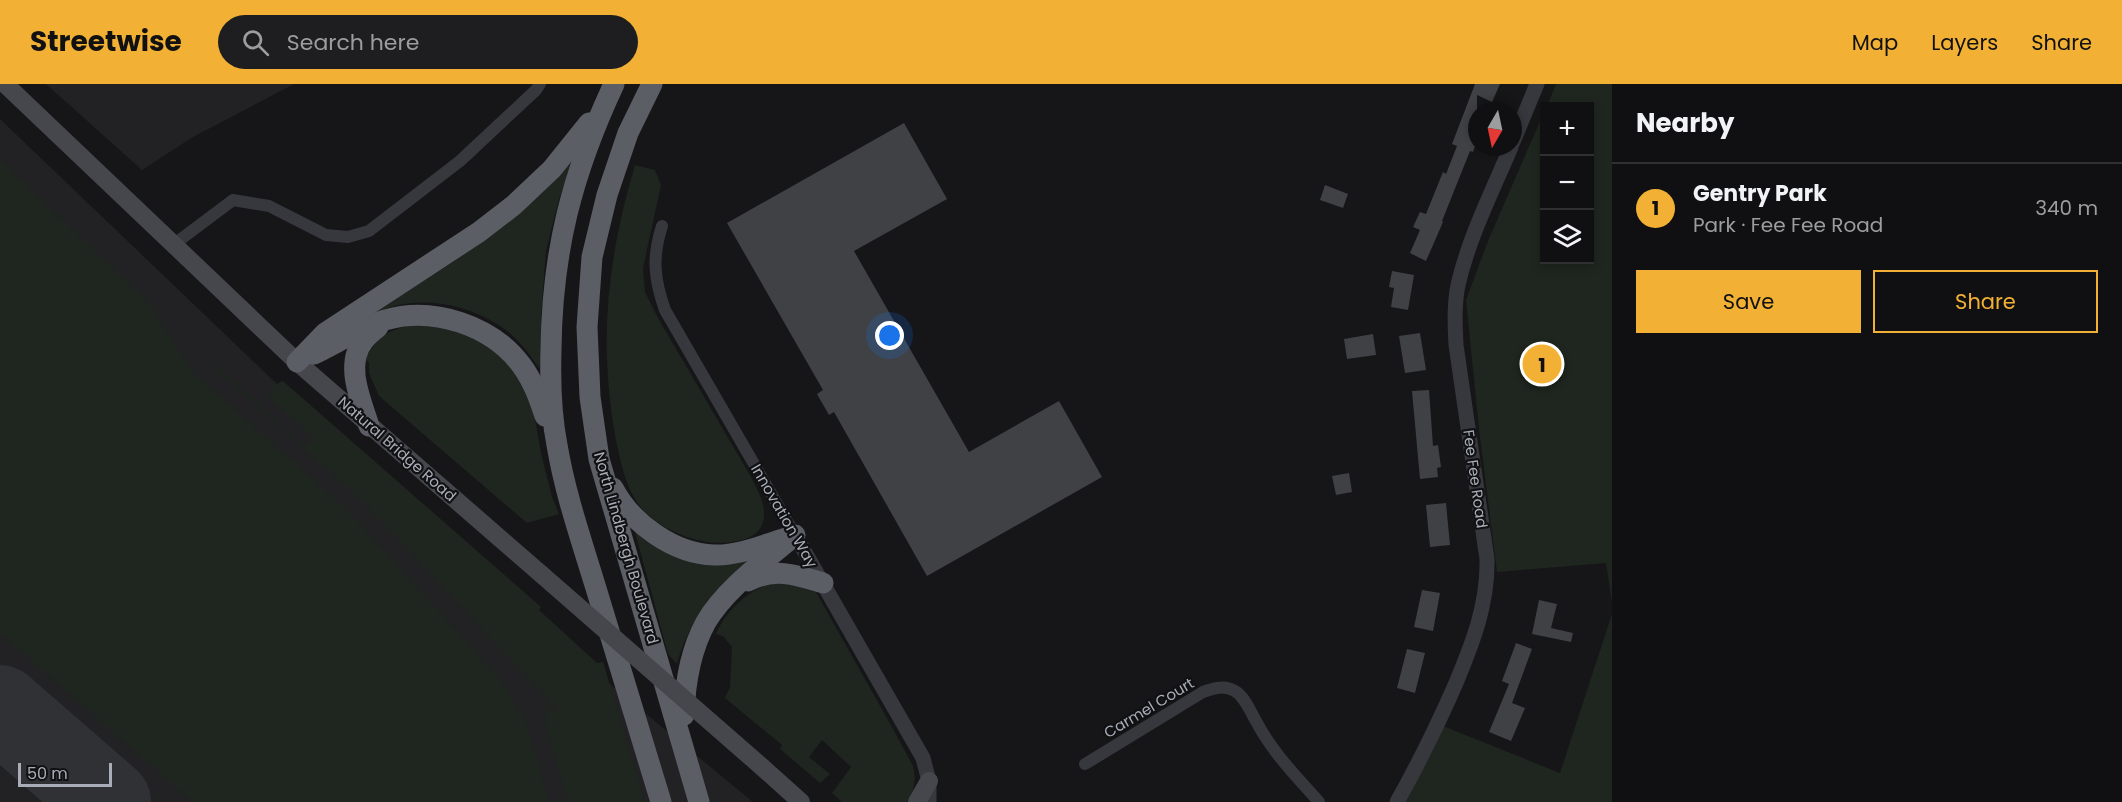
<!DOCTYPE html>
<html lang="en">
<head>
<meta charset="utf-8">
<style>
	body { margin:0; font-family:Poppins,sans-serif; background:#1e1e20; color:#f1f3f6 }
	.controls { position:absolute; right:18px; top:18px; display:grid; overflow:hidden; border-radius:0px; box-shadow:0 3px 9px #0003 }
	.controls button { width:54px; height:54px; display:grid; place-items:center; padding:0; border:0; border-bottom:2px solid #303032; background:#101012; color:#f1f3f6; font:30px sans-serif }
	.compass { position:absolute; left:1468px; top:18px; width:54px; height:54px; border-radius:50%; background:#101012; box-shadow:0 3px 9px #0003; rotate:189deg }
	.scale { position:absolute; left:18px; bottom:15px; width:94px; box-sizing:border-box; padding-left:6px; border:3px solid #a8adb8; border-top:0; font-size:16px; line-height:21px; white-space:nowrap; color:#a8adb8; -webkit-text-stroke:4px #111113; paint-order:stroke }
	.you { position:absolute; left:890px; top:252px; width:21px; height:21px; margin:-15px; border:4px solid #fff; border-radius:50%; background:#1a73e8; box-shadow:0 0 0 9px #1a73e833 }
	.badge { display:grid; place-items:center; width:39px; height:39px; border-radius:50%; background:#f2b134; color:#111; font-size:20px; font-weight:700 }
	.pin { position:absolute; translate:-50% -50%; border:3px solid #fff; box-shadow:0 2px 6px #0006 }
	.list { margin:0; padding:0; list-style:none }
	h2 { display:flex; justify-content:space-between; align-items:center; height:78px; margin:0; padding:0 24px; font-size:26px }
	h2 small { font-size:20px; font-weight:400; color:#9c9d9f }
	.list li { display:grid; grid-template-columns:39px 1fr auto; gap:18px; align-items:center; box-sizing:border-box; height:90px; padding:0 24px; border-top:2px solid #303032 }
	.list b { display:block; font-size:22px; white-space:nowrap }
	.list p { margin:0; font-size:20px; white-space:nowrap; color:#9c9d9f }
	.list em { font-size:20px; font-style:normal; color:#9c9d9f }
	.actions { display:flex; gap:12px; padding:18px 24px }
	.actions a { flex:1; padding:14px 0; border:2px solid #f2b134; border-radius:0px; text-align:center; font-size:21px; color:#f2b134 }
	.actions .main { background:#f2b134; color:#111 }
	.icon { flex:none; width:33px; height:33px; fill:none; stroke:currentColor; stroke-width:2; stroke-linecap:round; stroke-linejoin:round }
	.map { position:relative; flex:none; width:1612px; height:718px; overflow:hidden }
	header { display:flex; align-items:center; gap:36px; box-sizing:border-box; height:84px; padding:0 30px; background:#f2b134; color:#111 }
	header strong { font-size:28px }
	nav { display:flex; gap:33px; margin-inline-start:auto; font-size:21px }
	.search { width:420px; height:54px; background:#1e1e20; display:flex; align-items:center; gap:15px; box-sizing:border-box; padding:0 21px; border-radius:33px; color:#9c9d9f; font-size:22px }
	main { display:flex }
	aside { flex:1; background:#101012 }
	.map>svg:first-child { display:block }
	.built { fill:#222225 }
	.green { fill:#1e261f }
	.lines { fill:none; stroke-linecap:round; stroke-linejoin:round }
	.runway { stroke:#303135; stroke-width:86 }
	.building { fill:#404145 }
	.minor { stroke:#37383d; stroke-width:12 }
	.tertiary { stroke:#37383d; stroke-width:15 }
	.secondary { stroke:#45474d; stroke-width:18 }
	.trunk { stroke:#5b5e65; stroke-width:21 }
	.secondary-bridge { stroke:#45474d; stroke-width:18 }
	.labels { text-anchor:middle; stroke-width:4.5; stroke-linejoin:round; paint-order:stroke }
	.street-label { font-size:15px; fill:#a8adb8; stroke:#111113 }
</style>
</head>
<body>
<header>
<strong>Streetwise</strong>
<div class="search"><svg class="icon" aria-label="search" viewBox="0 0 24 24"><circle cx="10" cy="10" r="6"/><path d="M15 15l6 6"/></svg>Search here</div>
<nav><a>Map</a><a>Layers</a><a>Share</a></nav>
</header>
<main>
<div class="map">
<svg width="1612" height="718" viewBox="0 0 1612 718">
	<rect width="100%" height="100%" fill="#161618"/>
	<g class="built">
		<polygon points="46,0 294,0 193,53 142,86"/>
		<polygon points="0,35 300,322 594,587 753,718 0,718"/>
	</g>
	<g class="green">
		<polygon points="1556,0 1612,0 1612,519 1606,479 1497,488 1479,345 1466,216 1488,157 1544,28 1544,176 1590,176 1590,22 1547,22"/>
		<path d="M574,73L559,115L546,167L541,232L542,274L539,284C531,273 522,260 512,251C478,222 420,208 379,228L376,224L453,178Z"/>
		<path d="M0,76L149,218C162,243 178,264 193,288L342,421L497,591L526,637L549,718H193L0,549Z"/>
		<path d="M635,81L655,86L661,101L643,184L645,208L658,234L751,393C757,405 765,418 764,432C764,445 754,453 742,456C709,465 669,451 645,428C627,410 621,380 616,356C598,259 607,176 635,81Z"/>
		<path d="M410,241L449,243L489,262L515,285L533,323L541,369L552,413L559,430L527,439L379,312L369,289V279L365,275C378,253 384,248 410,241Z"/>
		<polygon points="213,278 305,363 314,354 269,314 272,302 283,297 541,523 539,526 597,579 603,578 645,718 568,718 545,639 547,620 557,629 559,627 363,418 211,281"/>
		<path d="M634,444C683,474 699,492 759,473C744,485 728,496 715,510C698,527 683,557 677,580L668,570Z"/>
		<path d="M789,497L816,508L893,645L913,682L915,694L913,706L907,718H842L832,709L851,683L822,656L809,673L830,690L820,699L780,665L782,661L725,614L730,603L732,563L723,552L716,550C724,530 745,509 766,501C773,498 781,498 789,497Z"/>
		<polygon points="1612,530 1612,718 1405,718 1430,672 1443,642 1560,689"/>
	</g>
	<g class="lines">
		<polyline class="runway" points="0,624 108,718"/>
	</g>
	<g class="building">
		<polygon points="1475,0 1500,0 1492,18 1477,11 1477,56 1473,68 1470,67 1442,137 1443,138 1426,177 1410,169 1420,146 1413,143 1420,128 1426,130 1443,88 1446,90 1457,62 1452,60"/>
		<polygon points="904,39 947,115 854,167 969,368 1059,317 1102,393 927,492 834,328 829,331 817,310 823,306 727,139"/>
		<polygon points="1325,101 1348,110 1343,124 1320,116"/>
		<polygon points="1392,187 1414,191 1408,226 1391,223 1394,204 1389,203"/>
		<polygon points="1420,249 1426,286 1405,289 1399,252"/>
		<polygon points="1373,250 1376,271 1347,275 1344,255"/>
		<polygon points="1429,306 1433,362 1438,361 1441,383 1437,384 1438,393 1420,395 1412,307"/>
		<polygon points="1349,389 1352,408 1336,411 1332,392"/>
		<polygon points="1446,419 1450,461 1430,463 1426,421"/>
		<polygon points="1422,506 1440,509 1433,547 1414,543"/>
		<polygon points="1539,516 1557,520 1551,544 1573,549 1571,558 1532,550"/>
		<polygon points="1516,559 1532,565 1512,619 1525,624 1511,657 1489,648 1509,600 1502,597"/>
		<polygon points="1407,565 1425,569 1415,609 1397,604"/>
	</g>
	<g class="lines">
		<g class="minor">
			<path d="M662,142C652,173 654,195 665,226L795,451"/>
			<polyline points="173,161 233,116 269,122 326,151 348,153 369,147 460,77 536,6 540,0"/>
			<path d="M1085,680L1203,608C1214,604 1224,601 1235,607C1245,613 1250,627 1256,637C1272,668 1296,692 1319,718"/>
		</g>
		<g class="tertiary">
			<polyline points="1513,58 1537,0"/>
			<polyline points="795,451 923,674 929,697 929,718"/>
			<path d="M1397,718C1419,679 1438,640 1456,599C1473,558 1488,520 1487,475L1456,261C1455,241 1454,221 1458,201C1469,153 1492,108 1511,63"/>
		</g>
		<g class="secondary">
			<polyline points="5,0 297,278 541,490"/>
			<polyline points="762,683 801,718"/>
			<polyline points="917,718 929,697"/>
		</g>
		<g class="trunk">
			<path d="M614,0C572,90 552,167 551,266C550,298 551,330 557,361C565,409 581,455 595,501C617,573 639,646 661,718"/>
			<polyline points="652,0 628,49 607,111 592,173 587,243 590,313 599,375 699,718"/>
			<path d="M314,270C335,260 364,242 385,236C433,222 492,241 522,282C533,297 539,314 545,332"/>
			<polyline points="297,278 325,249 479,148 514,121 552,85 589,39"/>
			<path d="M369,342C361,316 344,280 364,256C368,251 373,247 378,243"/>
			<path d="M613,404C631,439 674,470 714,471C738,472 763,461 786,454"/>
			<path d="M748,497C774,483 797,491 823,499"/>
			<path d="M684,631C685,598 690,567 706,538C726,504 766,476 795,451"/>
		</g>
		<polyline class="secondary-bridge" points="541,490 762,683"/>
	</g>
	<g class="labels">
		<g class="street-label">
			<text transform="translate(397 365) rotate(41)" y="5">Natural Bridge Road</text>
			<text transform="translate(1475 395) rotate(82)" y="5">Fee Fee Road</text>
			<text transform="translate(784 432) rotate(60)" y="5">Innovation Way</text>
			<text transform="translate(626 464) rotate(74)" y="5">North Lindbergh Boulevard</text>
			<text transform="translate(1149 624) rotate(-31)" y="5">Carmel Court</text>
		</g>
	</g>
</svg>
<div class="controls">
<button>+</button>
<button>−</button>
<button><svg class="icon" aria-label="layers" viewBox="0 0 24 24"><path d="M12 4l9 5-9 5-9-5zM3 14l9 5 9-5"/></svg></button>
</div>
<svg class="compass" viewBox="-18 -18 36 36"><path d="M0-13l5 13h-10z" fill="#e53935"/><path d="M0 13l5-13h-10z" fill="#9c9d9f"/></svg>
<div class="scale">50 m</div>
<div class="you"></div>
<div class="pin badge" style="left:1542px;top:280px">1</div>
</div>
<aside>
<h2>Nearby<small></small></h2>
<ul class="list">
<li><span class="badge">1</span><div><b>Gentry Park</b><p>Park · Fee Fee Road</p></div><em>340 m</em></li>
</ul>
<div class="actions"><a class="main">Save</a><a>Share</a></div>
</aside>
</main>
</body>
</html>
